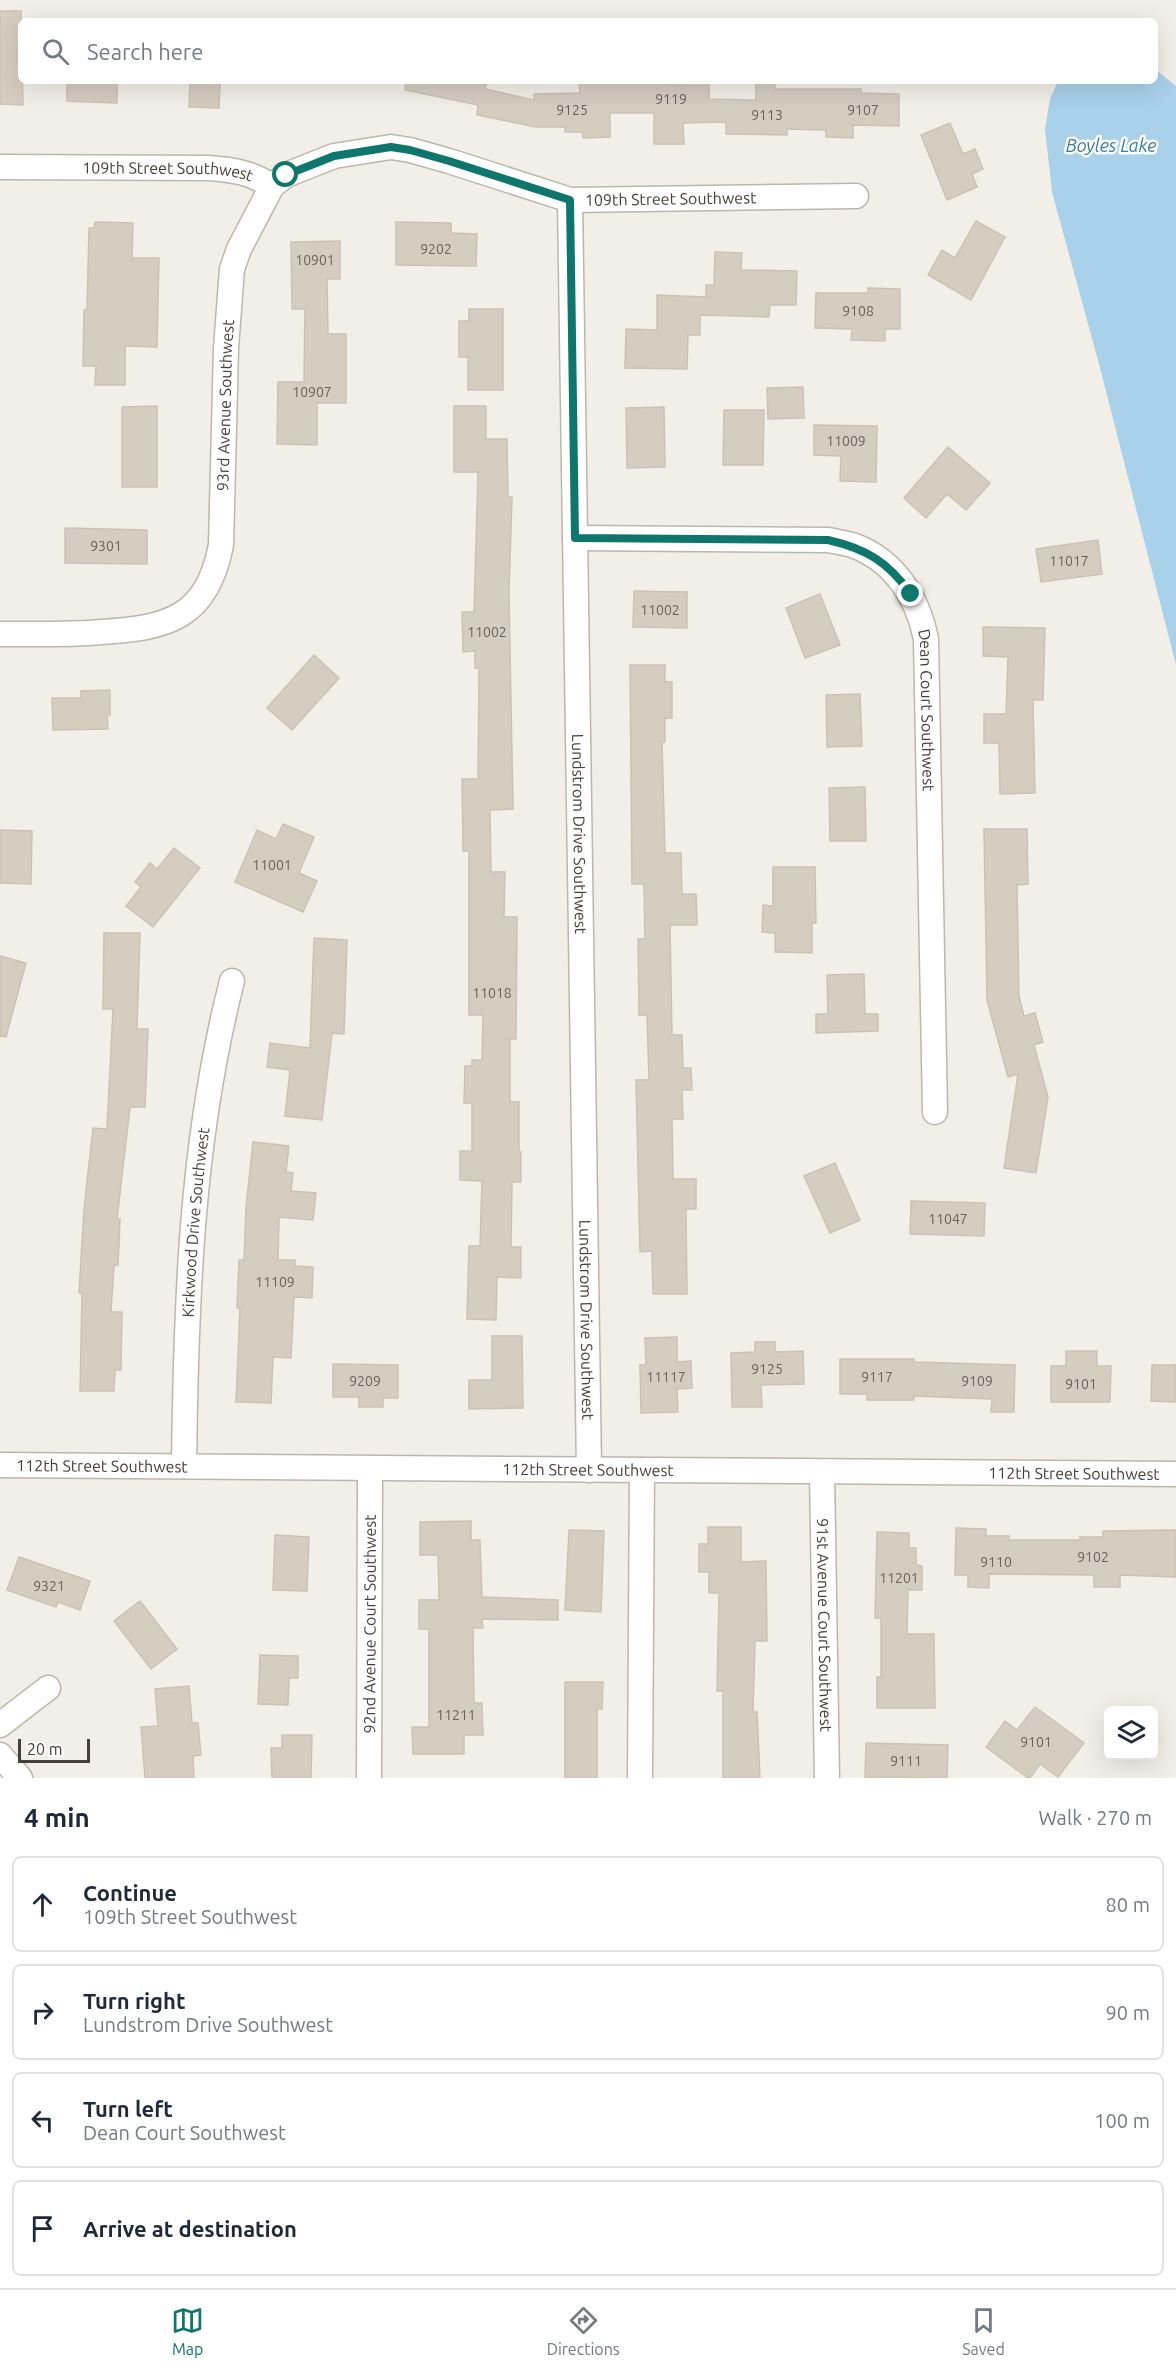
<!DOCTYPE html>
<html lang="en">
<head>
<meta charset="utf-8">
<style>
	body { margin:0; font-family:Ubuntu,sans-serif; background:#f6f6f7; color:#1f2937 }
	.controls { position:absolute; right:18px; bottom:18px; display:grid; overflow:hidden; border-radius:9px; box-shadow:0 6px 24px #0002 }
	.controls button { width:54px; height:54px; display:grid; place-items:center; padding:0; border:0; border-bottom:2px solid #e0e1e3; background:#fff; color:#1f2937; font:30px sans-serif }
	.scale { position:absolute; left:18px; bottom:15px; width:72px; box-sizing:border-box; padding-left:6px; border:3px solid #453f37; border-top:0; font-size:16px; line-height:21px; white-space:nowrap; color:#453f37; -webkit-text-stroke:4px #fff; paint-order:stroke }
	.stop { position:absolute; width:18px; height:18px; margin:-14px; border:4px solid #0f766e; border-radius:50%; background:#fff }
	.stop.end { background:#0f766e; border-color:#fff; box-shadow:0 2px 6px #0008 }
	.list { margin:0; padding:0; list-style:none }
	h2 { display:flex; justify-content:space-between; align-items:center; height:78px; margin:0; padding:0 24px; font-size:26px }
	h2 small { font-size:20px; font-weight:400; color:#747a83 }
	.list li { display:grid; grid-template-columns:39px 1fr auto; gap:18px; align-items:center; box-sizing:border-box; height:96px; margin:0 12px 12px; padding:0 12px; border:2px solid #e0e1e3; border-radius:9px }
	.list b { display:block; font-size:22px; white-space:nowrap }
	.list p { margin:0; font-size:20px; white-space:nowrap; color:#747a83 }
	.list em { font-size:20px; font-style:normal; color:#747a83 }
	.icon { flex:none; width:33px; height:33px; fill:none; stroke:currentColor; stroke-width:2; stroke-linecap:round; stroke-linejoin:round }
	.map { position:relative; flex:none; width:1176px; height:1778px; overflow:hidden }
	.search { position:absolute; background:#fff; box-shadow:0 6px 24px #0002; left:18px; right:18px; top:18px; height:66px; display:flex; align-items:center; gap:15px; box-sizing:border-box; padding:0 21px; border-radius:9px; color:#747a83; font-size:22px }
	.sheet { height:510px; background:#fff }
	nav { display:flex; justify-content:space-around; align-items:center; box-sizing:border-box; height:84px; border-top:2px solid #e0e1e3; background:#fff; font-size:16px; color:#747a83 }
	nav a { display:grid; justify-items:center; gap:3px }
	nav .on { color:#0f766e }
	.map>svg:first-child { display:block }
	.water { fill:#a9d1ea }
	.building { fill:#d6cdc1; stroke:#cdc2b2; stroke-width:1.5 }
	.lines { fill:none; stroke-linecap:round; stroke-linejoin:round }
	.minor-casing { stroke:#bdb6ab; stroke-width:27 }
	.minor { stroke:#fff; stroke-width:24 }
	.route { stroke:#0f766e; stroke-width:8 }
	.labels { text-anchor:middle; stroke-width:5; stroke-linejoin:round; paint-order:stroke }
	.number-label { font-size:14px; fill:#69625a }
	.street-label { font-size:16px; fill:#453f37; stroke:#fff }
	.water-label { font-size:18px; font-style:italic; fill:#397ba8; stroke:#fff }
</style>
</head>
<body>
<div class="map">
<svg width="1176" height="1778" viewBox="0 0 1176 1778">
	<rect width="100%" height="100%" fill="#f2efe8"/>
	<polygon class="water" points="1155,69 1176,86 1176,665 1099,364 1052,192 1045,129 1050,99 1058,81 1155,81"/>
	<g class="building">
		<polygon points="0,11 21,11 23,105 0,104"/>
		<polygon points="67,81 117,81 117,103 67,101"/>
		<polygon points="190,81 220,81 219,108 189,107"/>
		<polygon points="406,81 487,81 485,89 534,100 534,94 580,93 579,81 672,81 672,85 709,85 709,99 756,100 756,81 775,81 775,89 861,89 861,93 899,94 899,126 853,125 853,138 826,137 826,130 787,129 787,135 726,134 726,122 683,123 684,144 654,144 654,113 610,113 610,137 583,138 582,132 565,132 565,127 536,127 477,115 478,105 405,90"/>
		<polygon points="950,123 963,154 975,149 983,169 972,174 977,187 947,200 921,135"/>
		<polygon points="976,221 1005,237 971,300 928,275 942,250 955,258"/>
		<polygon points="95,222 133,223 132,258 159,258 157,347 125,346 125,385 95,385 96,366 83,366 84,310 87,310 89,228 94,228"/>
		<polygon points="396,222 451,223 451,233 477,234 476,266 396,265"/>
		<polygon points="340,241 340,279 327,279 328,334 346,334 346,403 317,403 317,445 277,444 278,382 304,382 305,309 292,309 291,242"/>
		<polygon points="715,252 742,253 741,270 797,271 796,305 770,305 769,317 700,315 700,335 688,335 687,369 625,368 626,329 657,330 657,295 706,297 706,285 714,285"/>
		<polygon points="868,288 900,289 900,329 885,329 885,341 851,340 852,329 815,328 816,293 868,293"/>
		<polygon points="469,309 503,309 503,390 468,390 468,357 459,357 459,321 469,321"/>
		<polygon points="803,387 804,418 768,419 767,388"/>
		<polygon points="157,406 157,487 122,487 122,407"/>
		<polygon points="454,406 486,406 486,439 507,439 508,497 512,497 509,591 513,809 490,810 491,872 505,872 504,917 517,917 516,1039 510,1039 510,1102 519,1102 519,1152 521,1152 521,1182 512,1182 511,1247 521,1247 521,1278 497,1277 496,1320 467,1319 469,1246 480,1246 482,1181 460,1180 460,1151 472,1151 472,1103 464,1103 465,1066 472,1066 472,1060 482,1060 483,1015 469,1015 469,851 463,851 462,779 478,779 479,668 475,668 475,651 463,652 462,612 474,612 478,472 454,472"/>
		<polygon points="664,407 665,467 627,468 626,408"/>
		<polygon points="724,410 764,410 763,465 723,465"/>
		<polygon points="814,425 877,426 876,482 840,481 841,456 814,455"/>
		<polygon points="948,447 990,483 966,510 947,494 926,518 904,498"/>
		<polygon points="65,528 147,530 147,564 65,563"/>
		<polygon points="1098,540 1102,574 1041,582 1036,549"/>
		<polygon points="634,591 687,592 687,628 633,627"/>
		<polygon points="820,594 840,645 805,658 786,608"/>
		<polygon points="983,627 1045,628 1043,700 1033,700 1035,793 1000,794 999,743 984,743 984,714 1006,714 1008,657 983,656"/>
		<polygon points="314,655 339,678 292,730 267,708"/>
		<polygon points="630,665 665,665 665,682 672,682 672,718 665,718 665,742 662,742 665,853 681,853 682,894 696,894 697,925 670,925 672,1035 682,1035 683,1068 691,1068 692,1090 682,1090 683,1119 672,1119 673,1179 696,1179 696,1209 686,1209 687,1294 653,1294 652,1251 640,1252 636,1080 649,1080 647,1015 639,1015 638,939 645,939 644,884 632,884"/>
		<polygon points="110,690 110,715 107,715 108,729 53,730 52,698 81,698 81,691"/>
		<polygon points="860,694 862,746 827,747 826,695"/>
		<polygon points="865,787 866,841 830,841 829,788"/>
		<polygon points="283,824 314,837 299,873 317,881 303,912 235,882 257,830 276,839"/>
		<polygon points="984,829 1027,829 1028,884 1017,885 1019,996 1024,1016 1035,1013 1043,1042 1034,1045 1048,1097 1036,1173 1004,1168 1018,1074 1008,1077 987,1000"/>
		<polygon points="0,830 32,831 31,884 0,883"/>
		<polygon points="174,848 200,868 153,927 126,906 141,887 135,882 150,863 157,869"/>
		<polygon points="773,867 815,867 816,923 812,923 812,953 775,952 775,933 762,932 763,905 773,906"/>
		<polygon points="104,933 140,933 137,1029 148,1029 145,1107 130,1107 117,1219 120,1219 118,1265 114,1265 111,1312 122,1312 121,1370 115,1370 114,1391 80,1391 82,1293 79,1293 84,1209 93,1128 107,1129 113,1009 103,1009"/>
		<polygon points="314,938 347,940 344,1034 332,1033 322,1120 285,1116 290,1070 267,1067 270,1043 310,1048"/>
		<polygon points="0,956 26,963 6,1037 0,1036"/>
		<polygon points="864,974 865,1014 878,1014 878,1031 816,1033 816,1014 828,1014 827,975"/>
		<polygon points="253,1142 289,1146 286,1172 293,1173 291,1191 316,1193 313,1220 279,1217 278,1260 295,1260 295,1266 313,1267 312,1298 294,1297 291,1358 273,1357 271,1403 236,1402 240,1308 237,1308 239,1260 244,1260 246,1208"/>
		<polygon points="835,1163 860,1220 830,1233 804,1176"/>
		<polygon points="911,1201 985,1203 984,1236 910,1234"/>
		<polygon points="492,1336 522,1336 523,1408 469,1409 469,1380 492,1380"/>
		<polygon points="677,1337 677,1362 691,1361 692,1388 677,1389 678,1412 641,1413 640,1365 646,1365 645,1338"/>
		<polygon points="755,1342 775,1342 775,1352 803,1351 804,1384 761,1385 762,1407 732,1407 731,1353 755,1352"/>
		<polygon points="1066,1351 1097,1351 1097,1366 1111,1366 1110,1402 1051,1402 1051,1366 1066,1366"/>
		<polygon points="840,1359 914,1359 914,1362 1015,1365 1014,1412 991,1412 992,1399 914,1396 914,1400 867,1400 867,1394 840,1394"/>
		<polygon points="333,1364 398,1365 398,1398 383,1398 383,1407 359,1407 359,1397 333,1397"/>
		<polygon points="1152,1365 1176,1365 1176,1402 1151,1401"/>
		<polygon points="471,1521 471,1540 480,1540 482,1597 558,1600 558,1620 482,1619 483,1628 473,1628 474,1703 482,1703 483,1735 464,1735 464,1754 413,1754 412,1727 429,1727 429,1629 419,1629 419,1600 439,1600 438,1555 420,1555 420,1522"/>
		<polygon points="708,1527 741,1527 741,1562 766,1561 767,1641 755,1641 753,1712 757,1712 760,1778 723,1778 723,1691 717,1691 719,1593 709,1593 709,1572 699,1572 699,1544 708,1544"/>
		<polygon points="956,1528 986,1529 986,1536 1009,1536 1009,1540 1080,1540 1080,1537 1103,1537 1103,1531 1176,1530 1176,1577 1120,1575 1120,1587 1094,1587 1094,1575 989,1574 989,1588 968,1587 968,1575 955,1575"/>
		<polygon points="569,1530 604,1531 601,1612 565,1610"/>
		<polygon points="877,1532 909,1533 909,1548 916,1548 916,1565 922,1566 922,1590 908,1590 907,1634 934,1634 935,1708 877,1708 877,1677 881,1677 881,1618 875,1618"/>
		<polygon points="275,1535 309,1537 307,1591 273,1590"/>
		<polygon points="19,1557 90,1581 80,1610 58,1602 56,1607 7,1590"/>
		<polygon points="140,1601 177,1649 151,1669 114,1621"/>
		<polygon points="260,1655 298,1656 298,1678 289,1678 288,1705 258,1704"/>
		<polygon points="565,1682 603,1682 602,1709 597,1709 597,1778 565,1778"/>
		<polygon points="189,1686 192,1723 198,1723 201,1755 193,1756 194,1778 145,1778 141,1727 158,1726 155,1689"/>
		<polygon points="1035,1707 1084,1743 1058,1777 1040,1764 1030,1778 1028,1778 986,1747 1005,1721 1017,1730"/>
		<polygon points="282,1735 312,1735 311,1778 272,1778 271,1748 282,1748"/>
		<polygon points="866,1743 948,1745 947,1778 865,1777"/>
	</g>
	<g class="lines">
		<g class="minor-casing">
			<g id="minor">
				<path id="s1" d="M0,167L208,168C235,170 249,172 272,186L286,175L334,156L391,147L410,150L449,161L570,200L856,196"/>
				<path id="s2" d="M570,200L589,1470"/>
				<path id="s3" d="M575,538L828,540C837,542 847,543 855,546C896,562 918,599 926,639L935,1112"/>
				<path id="s4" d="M0,634C34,634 68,635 101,632C168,628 207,618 221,545L226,348L232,269L239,249L272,186"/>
				<path id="s5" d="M0,1465L1176,1474"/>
				<path id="s6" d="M184,1466C186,1301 191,1141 232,981"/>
				<path id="s7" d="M822,1472L827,1778"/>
				<polyline points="0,1725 48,1688"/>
				<polyline points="0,1755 20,1778"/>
				<path id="s8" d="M369,1778L370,1469"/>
				<polyline points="640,1778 642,1470"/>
			</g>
		</g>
		<use href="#minor" class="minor"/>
	</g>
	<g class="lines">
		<path class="route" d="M286,175L334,156L391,147L410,150L449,161L570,200L575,538L828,540C867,549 888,562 911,594"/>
	</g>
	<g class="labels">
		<g class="number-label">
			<text x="671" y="104">9119</text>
			<text x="572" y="115">9125</text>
			<text x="863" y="115">9107</text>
			<text x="767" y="120">9113</text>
			<text x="436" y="254">9202</text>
			<text x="315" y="265">10901</text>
			<text x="858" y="316">9108</text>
			<text x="312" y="397">10907</text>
			<text x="846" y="446">11009</text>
			<text x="106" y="551">9301</text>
			<text x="1069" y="566">11017</text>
			<text x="660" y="615">11002</text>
			<text x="487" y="637">11002</text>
			<text x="272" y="870">11001</text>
			<text x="492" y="998">11018</text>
			<text x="948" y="1224">11047</text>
			<text x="275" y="1287">11109</text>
			<text x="767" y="1374">9125</text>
			<text x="666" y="1382">11117</text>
			<text x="877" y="1382">9117</text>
			<text x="365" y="1386">9209</text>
			<text x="977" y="1386">9109</text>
			<text x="1081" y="1389">9101</text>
			<text x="1093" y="1562">9102</text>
			<text x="996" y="1567">9110</text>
			<text x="899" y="1583">11201</text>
			<text x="49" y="1591">9321</text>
			<text x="456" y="1720">11211</text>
			<text x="1036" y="1747">9101</text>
			<text x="906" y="1766">9111</text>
		</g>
		<g class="street-label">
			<text dy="6" stroke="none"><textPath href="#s1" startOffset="168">109th Street Southwest</textPath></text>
			<text dy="6" stroke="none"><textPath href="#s1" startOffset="690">109th Street Southwest</textPath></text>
			<text dy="6" stroke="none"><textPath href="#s4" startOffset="406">93rd Avenue Southwest</textPath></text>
			<text dy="6" stroke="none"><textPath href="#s3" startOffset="474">Dean Court Southwest</textPath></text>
			<text dy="6" stroke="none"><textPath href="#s2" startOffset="634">Lundstrom Drive Southwest</textPath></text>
			<text dy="6" stroke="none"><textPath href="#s6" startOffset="244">Kirkwood Drive Southwest</textPath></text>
			<text dy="6" stroke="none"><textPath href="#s2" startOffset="1120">Lundstrom Drive Southwest</textPath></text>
			<text dy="6" stroke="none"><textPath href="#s5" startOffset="102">112th Street Southwest</textPath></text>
			<text dy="6" stroke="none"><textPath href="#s5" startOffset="588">112th Street Southwest</textPath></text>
			<text dy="6" stroke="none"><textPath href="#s5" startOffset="1074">112th Street Southwest</textPath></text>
			<text dy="6" stroke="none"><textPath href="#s8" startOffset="154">92nd Avenue Court Southwest</textPath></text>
			<text dy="6" stroke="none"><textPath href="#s7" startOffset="153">91st Avenue Court Southwest</textPath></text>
		</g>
		<g class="water-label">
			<text x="1111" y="152">Boyles Lake</text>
		</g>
	</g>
</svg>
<div class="controls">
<button><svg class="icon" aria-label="layers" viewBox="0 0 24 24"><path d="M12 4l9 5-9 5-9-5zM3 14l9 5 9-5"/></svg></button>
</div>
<div class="scale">20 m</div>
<div class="stop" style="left:286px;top:175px"></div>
<div class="stop end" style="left:911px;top:594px"></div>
<div class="search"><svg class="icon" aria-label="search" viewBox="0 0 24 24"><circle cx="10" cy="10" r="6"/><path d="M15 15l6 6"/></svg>Search here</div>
</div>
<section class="sheet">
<h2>4 min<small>Walk · 270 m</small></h2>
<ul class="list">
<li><svg class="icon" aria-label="ahead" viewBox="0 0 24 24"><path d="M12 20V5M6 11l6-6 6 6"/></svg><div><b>Continue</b><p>109th Street Southwest</p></div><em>80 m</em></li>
<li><svg class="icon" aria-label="right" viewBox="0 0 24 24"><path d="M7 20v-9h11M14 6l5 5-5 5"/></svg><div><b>Turn right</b><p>Lundstrom Drive Southwest</p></div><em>90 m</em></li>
<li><svg class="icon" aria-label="left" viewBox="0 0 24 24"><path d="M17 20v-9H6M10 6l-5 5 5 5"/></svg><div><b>Turn left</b><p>Dean Court Southwest</p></div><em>100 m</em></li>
<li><svg class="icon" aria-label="arrive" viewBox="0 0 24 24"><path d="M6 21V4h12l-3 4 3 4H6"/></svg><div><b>Arrive at destination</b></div></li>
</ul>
</section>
<nav>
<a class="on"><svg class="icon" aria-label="map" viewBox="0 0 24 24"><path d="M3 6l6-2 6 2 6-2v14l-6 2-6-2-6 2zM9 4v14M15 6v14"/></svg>Map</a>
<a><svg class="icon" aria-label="directions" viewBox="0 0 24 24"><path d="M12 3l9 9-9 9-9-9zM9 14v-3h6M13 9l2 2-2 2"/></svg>Directions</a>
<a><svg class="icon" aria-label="saved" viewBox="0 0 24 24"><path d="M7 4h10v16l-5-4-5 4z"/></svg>Saved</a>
</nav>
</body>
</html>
